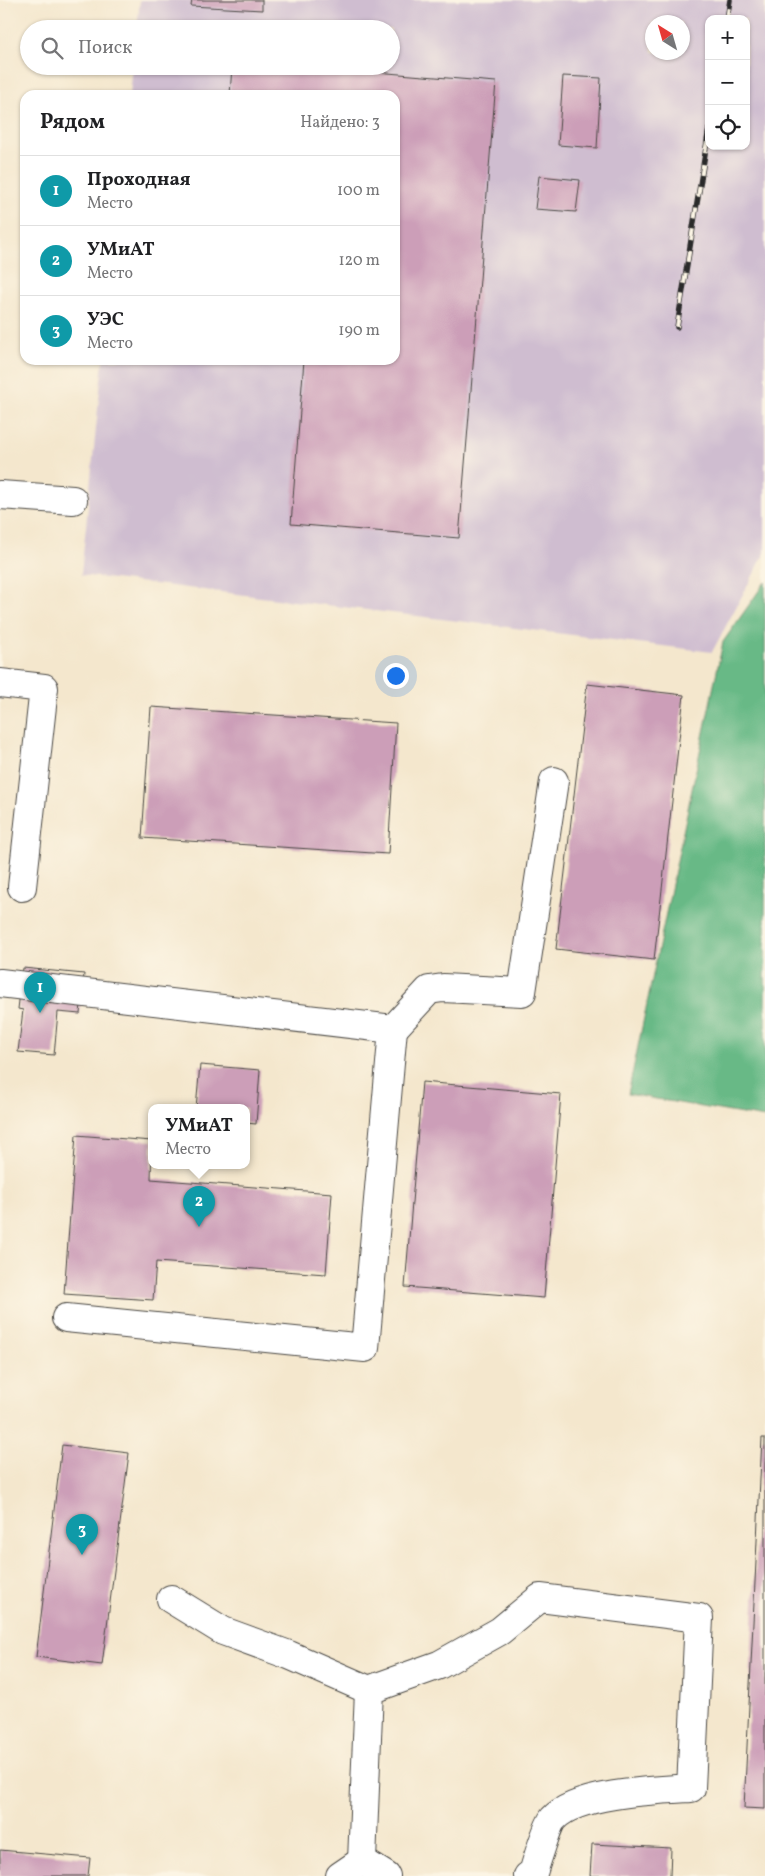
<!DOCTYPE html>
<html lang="ru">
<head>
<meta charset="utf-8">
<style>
	body { margin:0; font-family:Vollkorn,serif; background:#f6f6f6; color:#202124 }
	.controls { position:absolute; right:15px; top:15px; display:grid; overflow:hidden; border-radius:10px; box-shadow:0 1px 4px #0004 }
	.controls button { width:45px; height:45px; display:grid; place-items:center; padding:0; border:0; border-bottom:1px solid #e0e0e0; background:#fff; color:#202124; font:25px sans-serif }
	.compass { position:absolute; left:645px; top:15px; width:45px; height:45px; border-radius:50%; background:#fff; box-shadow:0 1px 4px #0004; rotate:323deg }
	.you { position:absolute; left:395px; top:675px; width:18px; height:18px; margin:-12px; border:4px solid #fff; border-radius:50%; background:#1a73e8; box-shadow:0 0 0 8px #1a73e833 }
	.badge { display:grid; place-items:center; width:32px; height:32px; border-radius:50%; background:#b5179e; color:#fff; font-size:16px; font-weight:700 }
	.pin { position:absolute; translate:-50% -41px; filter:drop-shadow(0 1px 2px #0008) }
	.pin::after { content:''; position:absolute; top:26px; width:18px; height:15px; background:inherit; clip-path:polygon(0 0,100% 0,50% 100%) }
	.popup { position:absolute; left:148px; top:1104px; width:102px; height:65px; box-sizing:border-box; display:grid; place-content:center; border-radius:10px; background:#fff; filter:drop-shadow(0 1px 4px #0005); font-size:16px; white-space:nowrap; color:#757577 }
	.popup b { font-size:19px; color:#202124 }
	.popup::after { content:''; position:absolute; left:50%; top:100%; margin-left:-10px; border:10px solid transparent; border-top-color:#fff }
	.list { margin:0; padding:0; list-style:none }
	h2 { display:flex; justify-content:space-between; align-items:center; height:65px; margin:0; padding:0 20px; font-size:21px }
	h2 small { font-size:16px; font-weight:400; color:#757577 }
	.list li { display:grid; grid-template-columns:32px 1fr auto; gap:15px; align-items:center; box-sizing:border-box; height:70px; padding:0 20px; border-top:1px solid #e0e0e0 }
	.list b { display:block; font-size:19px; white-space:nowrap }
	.list p { margin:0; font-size:16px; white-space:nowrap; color:#757577 }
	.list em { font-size:16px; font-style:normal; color:#757577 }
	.icon { flex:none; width:28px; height:28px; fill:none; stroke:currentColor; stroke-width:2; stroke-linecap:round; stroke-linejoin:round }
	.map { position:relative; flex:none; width:765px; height:1876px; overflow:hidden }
	.search { position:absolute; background:#fff; box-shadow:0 1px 4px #0004; left:20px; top:20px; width:380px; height:55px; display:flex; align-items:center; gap:12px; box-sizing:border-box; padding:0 18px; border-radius:28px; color:#757577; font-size:19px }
	.panel { position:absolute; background:#fff; box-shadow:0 1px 4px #0004; left:20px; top:90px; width:380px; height:275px; border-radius:15px }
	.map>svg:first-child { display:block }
	.industrial { fill:#cfbdd0; fill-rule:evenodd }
	.forest { fill:#67b986; stroke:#497258 }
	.building { fill:#cc9eb8 }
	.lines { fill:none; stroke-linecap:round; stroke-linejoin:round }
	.minor-casing { stroke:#494743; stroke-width:30 }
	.minor { stroke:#fff; stroke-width:28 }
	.rail-casing { stroke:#2b2b2b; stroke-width:5.5 }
	.rail { stroke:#fcf5e5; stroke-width:4; stroke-dasharray:11; stroke-linecap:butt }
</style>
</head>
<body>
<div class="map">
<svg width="765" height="1876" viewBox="0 0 765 1876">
	<rect width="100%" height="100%" fill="#fcf5e5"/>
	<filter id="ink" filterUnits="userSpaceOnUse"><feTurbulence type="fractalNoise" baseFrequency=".02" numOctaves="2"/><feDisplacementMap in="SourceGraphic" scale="10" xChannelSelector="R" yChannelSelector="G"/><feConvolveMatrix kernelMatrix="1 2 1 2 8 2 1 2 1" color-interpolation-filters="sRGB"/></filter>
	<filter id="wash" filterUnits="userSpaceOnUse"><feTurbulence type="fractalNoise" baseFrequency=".0096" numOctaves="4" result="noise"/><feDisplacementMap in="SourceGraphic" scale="20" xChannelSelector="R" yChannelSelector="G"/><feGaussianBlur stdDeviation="1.12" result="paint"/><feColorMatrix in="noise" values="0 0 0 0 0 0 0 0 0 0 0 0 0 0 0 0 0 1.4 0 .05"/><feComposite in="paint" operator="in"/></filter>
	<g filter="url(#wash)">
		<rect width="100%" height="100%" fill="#f4e7cd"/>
		<path class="industrial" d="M140,0H765V553L712,652L81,575L103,360H395V95H130L133,66H391V29H137ZM709,19H746V146H709ZM652,22H682V52H652Z"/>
		<polygon class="forest" points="765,582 765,1118 628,1094 723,642"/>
		<g id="blocks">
			<g class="building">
				<polygon points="192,0 262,0 262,10 191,6"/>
				<polygon points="232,66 303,66 496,82 459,538 291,524 304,360 395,360 395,95 230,95"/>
				<polygon points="563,76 601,78 597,148 558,145"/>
				<polygon points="539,176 580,180 576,212 535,209"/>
				<polygon points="587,684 684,695 654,960 556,949"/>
				<polygon points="151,707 396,723 388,854 142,838"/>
				<polygon points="23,968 84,974 80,1014 58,1012 54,1055 18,1052 23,1010 18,1009"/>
				<polygon points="200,1065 260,1070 256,1124 246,1123 246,1108 196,1108"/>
				<polygon points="422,1082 561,1094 544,1298 405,1287"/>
				<polygon points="76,1135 152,1141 151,1179 332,1193 326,1274 156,1262 153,1300 64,1294"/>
				<polygon points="762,1438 765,1438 765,1809 744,1808"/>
				<polygon points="62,1445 129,1453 102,1665 36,1657"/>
				<polygon points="592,1844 671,1848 670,1876 590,1876"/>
				<polygon points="0,1850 90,1858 88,1876 0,1876"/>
			</g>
		</g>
	</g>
	<g filter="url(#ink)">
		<use href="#blocks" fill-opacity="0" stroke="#494743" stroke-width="1"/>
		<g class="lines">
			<g class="minor-casing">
				<g id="minor">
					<polyline points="0,495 73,500"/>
					<polyline points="0,683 44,688 22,887"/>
					<polyline points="0,983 393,1029 429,990 443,988 522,992 554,781"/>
					<polyline points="66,1318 365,1348 393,1029"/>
					<polyline points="171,1599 223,1631 289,1655 369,1690"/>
					<path d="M362,1861L369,1690L439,1665L500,1631L540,1598L699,1618L691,1788C657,1790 576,1793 553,1819C548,1824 536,1863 533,1873L528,1876"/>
					<polyline points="362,1861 386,1876"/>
					<polyline points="340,1876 362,1861"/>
				</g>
			</g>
			<use href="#minor" class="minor"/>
			<g class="rail-casing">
				<g id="rail">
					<polyline points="727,19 730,0"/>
					<polyline points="677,327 709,129"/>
				</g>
			</g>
			<use href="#rail" class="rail"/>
		</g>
	</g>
</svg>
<div class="controls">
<button>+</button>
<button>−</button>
<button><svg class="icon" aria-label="locate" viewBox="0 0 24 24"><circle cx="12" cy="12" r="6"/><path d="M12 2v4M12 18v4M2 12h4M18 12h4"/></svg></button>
</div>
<svg class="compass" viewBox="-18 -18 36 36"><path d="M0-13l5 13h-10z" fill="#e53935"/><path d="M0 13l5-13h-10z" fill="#757577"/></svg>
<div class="you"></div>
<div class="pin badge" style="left:40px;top:1013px;background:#0f9aa8">1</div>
<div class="pin badge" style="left:199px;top:1227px;background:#0f9aa8">2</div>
<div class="popup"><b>УМиАТ</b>Место</div>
<div class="pin badge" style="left:82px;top:1555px;background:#0f9aa8">3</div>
<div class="search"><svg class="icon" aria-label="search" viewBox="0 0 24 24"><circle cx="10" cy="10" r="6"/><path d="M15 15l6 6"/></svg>Поиск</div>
<section class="panel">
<h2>Рядом<small>Найдено: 3</small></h2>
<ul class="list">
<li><span class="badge" style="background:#0f9aa8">1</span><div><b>Проходная</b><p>Место</p></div><em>100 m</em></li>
<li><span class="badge" style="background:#0f9aa8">2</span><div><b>УМиАТ</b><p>Место</p></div><em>120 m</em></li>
<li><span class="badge" style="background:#0f9aa8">3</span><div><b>УЭС</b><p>Место</p></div><em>190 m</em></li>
</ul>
</section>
</div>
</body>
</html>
